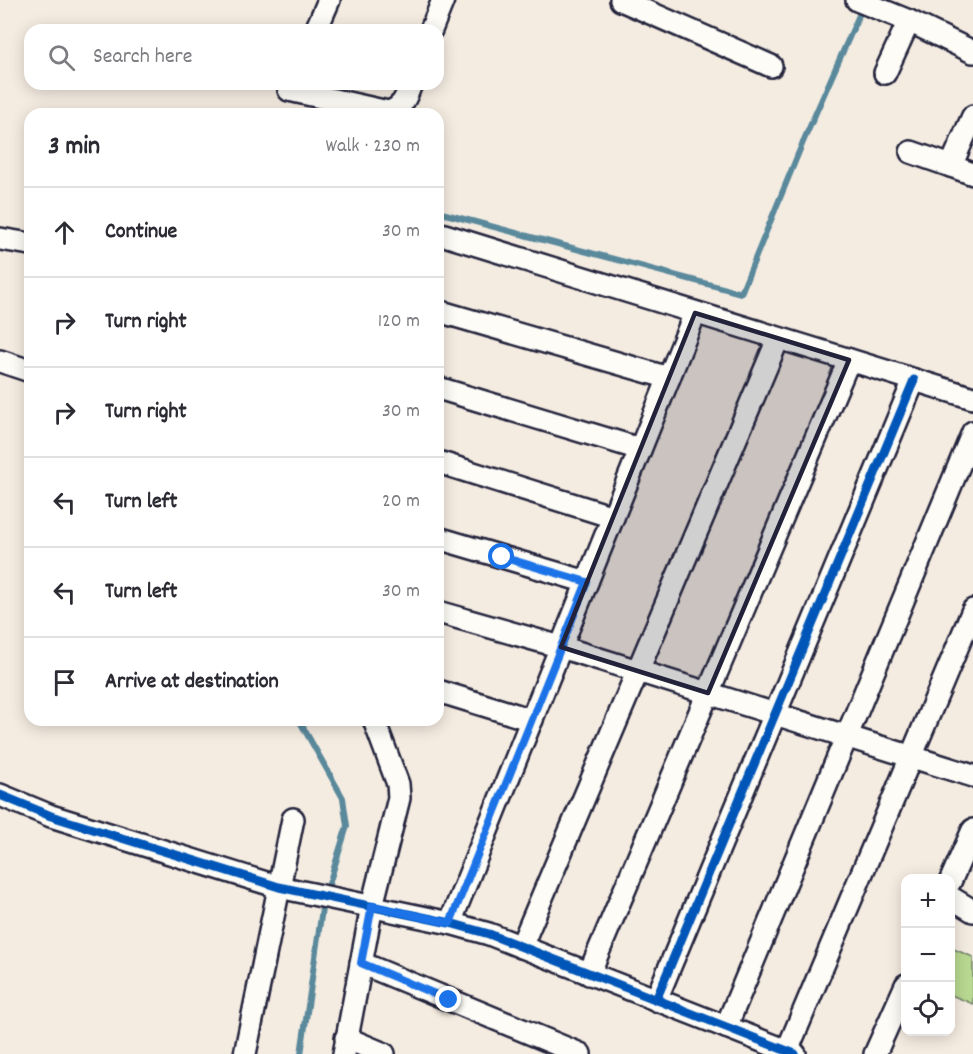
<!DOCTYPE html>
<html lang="en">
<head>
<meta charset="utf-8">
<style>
	body { margin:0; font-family:Dekko,sans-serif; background:#f7f7f7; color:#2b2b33 }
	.controls { position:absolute; right:18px; bottom:18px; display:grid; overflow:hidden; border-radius:12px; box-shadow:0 3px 15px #0003 }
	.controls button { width:54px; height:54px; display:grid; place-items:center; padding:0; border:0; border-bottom:2px solid #e1e1e2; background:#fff; color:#2b2b33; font:30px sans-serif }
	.stop { position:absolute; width:18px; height:18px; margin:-14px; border:4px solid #1a73e8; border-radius:50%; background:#fff }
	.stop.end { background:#1a73e8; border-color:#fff; box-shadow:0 2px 6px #0008 }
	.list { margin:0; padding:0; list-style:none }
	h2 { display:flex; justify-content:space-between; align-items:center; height:78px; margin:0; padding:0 24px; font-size:26px }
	h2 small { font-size:20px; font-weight:400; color:#7c7c81 }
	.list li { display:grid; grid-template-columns:39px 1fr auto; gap:18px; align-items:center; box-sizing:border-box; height:90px; padding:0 24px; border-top:2px solid #e1e1e2 }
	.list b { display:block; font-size:22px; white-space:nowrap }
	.list em { font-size:20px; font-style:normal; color:#7c7c81 }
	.icon { flex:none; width:33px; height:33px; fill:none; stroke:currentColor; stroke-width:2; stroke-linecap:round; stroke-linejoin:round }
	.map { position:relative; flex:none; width:973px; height:1054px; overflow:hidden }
	.search { position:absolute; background:#fff; box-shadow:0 3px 15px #0003; left:24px; top:24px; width:420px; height:66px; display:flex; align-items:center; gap:15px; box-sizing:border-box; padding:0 21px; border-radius:18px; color:#7c7c81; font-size:22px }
	.panel { position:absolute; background:#fff; box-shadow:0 3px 15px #0003; left:24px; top:108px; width:420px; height:618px; border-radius:18px }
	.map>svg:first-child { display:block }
	.green { fill:#b9d891; stroke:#6e7d66; stroke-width:1.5 }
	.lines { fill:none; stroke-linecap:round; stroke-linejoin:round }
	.stream { stroke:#5a899c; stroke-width:6 }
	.street-casing { stroke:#22223b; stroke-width:26 }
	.street { stroke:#fdfcf7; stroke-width:21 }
	.cycleway-casing { stroke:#fdfcf7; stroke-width:13 }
	.cycleway { stroke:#0057b8; stroke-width:9 }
	.route { stroke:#1a73e8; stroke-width:8 }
	.marked { fill:#22223b; fill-opacity:0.2; stroke:#22223b; stroke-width:4.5; stroke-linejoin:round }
</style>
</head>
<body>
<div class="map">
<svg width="973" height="1054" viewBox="0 0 973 1054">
	<rect width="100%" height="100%" fill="#f5ece1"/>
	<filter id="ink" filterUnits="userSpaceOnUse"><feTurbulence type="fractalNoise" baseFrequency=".0167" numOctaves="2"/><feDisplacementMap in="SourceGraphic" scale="12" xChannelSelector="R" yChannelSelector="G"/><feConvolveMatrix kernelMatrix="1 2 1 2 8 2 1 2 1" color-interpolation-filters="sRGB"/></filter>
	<g filter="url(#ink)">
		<polygon class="green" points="951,948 973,957 973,1004 951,995"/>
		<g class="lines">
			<g class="stream">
				<polyline points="438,212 741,293 803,142 863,6"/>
				<polyline points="299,720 343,798 347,826 329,884"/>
				<polyline points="301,1054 322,909"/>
			</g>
			<g class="street-casing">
				<g id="street">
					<polyline points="621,0 771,66"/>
					<polyline points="857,0 909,21 973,52"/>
					<polyline points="316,30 329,0"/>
					<polyline points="431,30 443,0"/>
					<polyline points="885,73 909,21"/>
					<path d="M292,84L289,90L388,112C403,108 406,97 411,84"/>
					<polyline points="973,116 951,166 973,174"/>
					<polyline points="911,152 951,166"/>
					<polyline points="438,233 973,398"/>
					<polyline points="0,239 30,244"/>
					<polyline points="438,311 669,378"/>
					<polyline points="0,361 30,371"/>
					<polyline points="438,388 640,449"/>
					<polyline points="438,462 613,517"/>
					<polyline points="438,538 587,582"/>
					<polyline points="438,612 561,647 973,776"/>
					<polyline points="438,691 532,720"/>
					<polyline points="0,795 51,816 279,887 450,923 489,934 795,1054"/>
					<polyline points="950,882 973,830"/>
					<polyline points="950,897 973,911"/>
					<polyline points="450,923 695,313"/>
					<polyline points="521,947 778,339"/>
					<polyline points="361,963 580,1054"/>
					<polyline points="589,974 849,360"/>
					<polyline points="656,1000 914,380"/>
					<polyline points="726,1027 973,432"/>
					<polyline points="346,1038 384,1054"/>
					<polyline points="787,1051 973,610"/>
					<polyline points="245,1054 293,819"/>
					<polyline points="344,1054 372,906 399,798 398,784 374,720"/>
					<polyline points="875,1054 906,985"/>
				</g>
			</g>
			<use href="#street" class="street"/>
			<g class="cycleway-casing">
				<g id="cycleway">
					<polyline points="0,795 51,816 279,887 450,923 489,934 795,1054"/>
					<polyline points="656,1000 914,380"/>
				</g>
			</g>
			<use href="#cycleway" class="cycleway"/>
		</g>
	</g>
	<g class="lines" filter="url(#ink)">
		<polyline class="route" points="449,1000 361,963 372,906 450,923 587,582 502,557"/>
	</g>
	<path class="marked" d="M695,313L849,360L708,693L561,647Z"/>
</svg>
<div class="controls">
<button>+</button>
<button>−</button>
<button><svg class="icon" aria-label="locate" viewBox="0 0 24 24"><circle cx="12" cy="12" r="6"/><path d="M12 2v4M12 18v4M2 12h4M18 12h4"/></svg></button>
</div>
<div class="stop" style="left:502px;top:557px"></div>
<div class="stop end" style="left:449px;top:1000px"></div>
<div class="search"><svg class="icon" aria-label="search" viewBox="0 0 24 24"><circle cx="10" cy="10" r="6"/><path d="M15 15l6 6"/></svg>Search here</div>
<section class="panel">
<h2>3 min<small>Walk · 230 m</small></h2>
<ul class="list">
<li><svg class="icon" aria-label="ahead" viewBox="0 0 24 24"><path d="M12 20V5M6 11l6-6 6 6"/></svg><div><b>Continue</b></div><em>30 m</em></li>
<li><svg class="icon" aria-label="right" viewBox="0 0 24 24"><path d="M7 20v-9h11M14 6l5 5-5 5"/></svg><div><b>Turn right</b></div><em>120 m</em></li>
<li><svg class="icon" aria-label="right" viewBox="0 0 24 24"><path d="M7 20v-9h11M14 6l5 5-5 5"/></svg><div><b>Turn right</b></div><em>30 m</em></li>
<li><svg class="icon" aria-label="left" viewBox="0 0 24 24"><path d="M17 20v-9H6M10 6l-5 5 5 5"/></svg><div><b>Turn left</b></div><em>20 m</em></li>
<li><svg class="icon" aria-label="left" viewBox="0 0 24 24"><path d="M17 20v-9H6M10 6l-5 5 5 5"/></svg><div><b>Turn left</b></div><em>30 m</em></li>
<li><svg class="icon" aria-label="arrive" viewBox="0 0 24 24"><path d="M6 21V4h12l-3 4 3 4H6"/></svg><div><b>Arrive at destination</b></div></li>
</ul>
</section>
</div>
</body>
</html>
